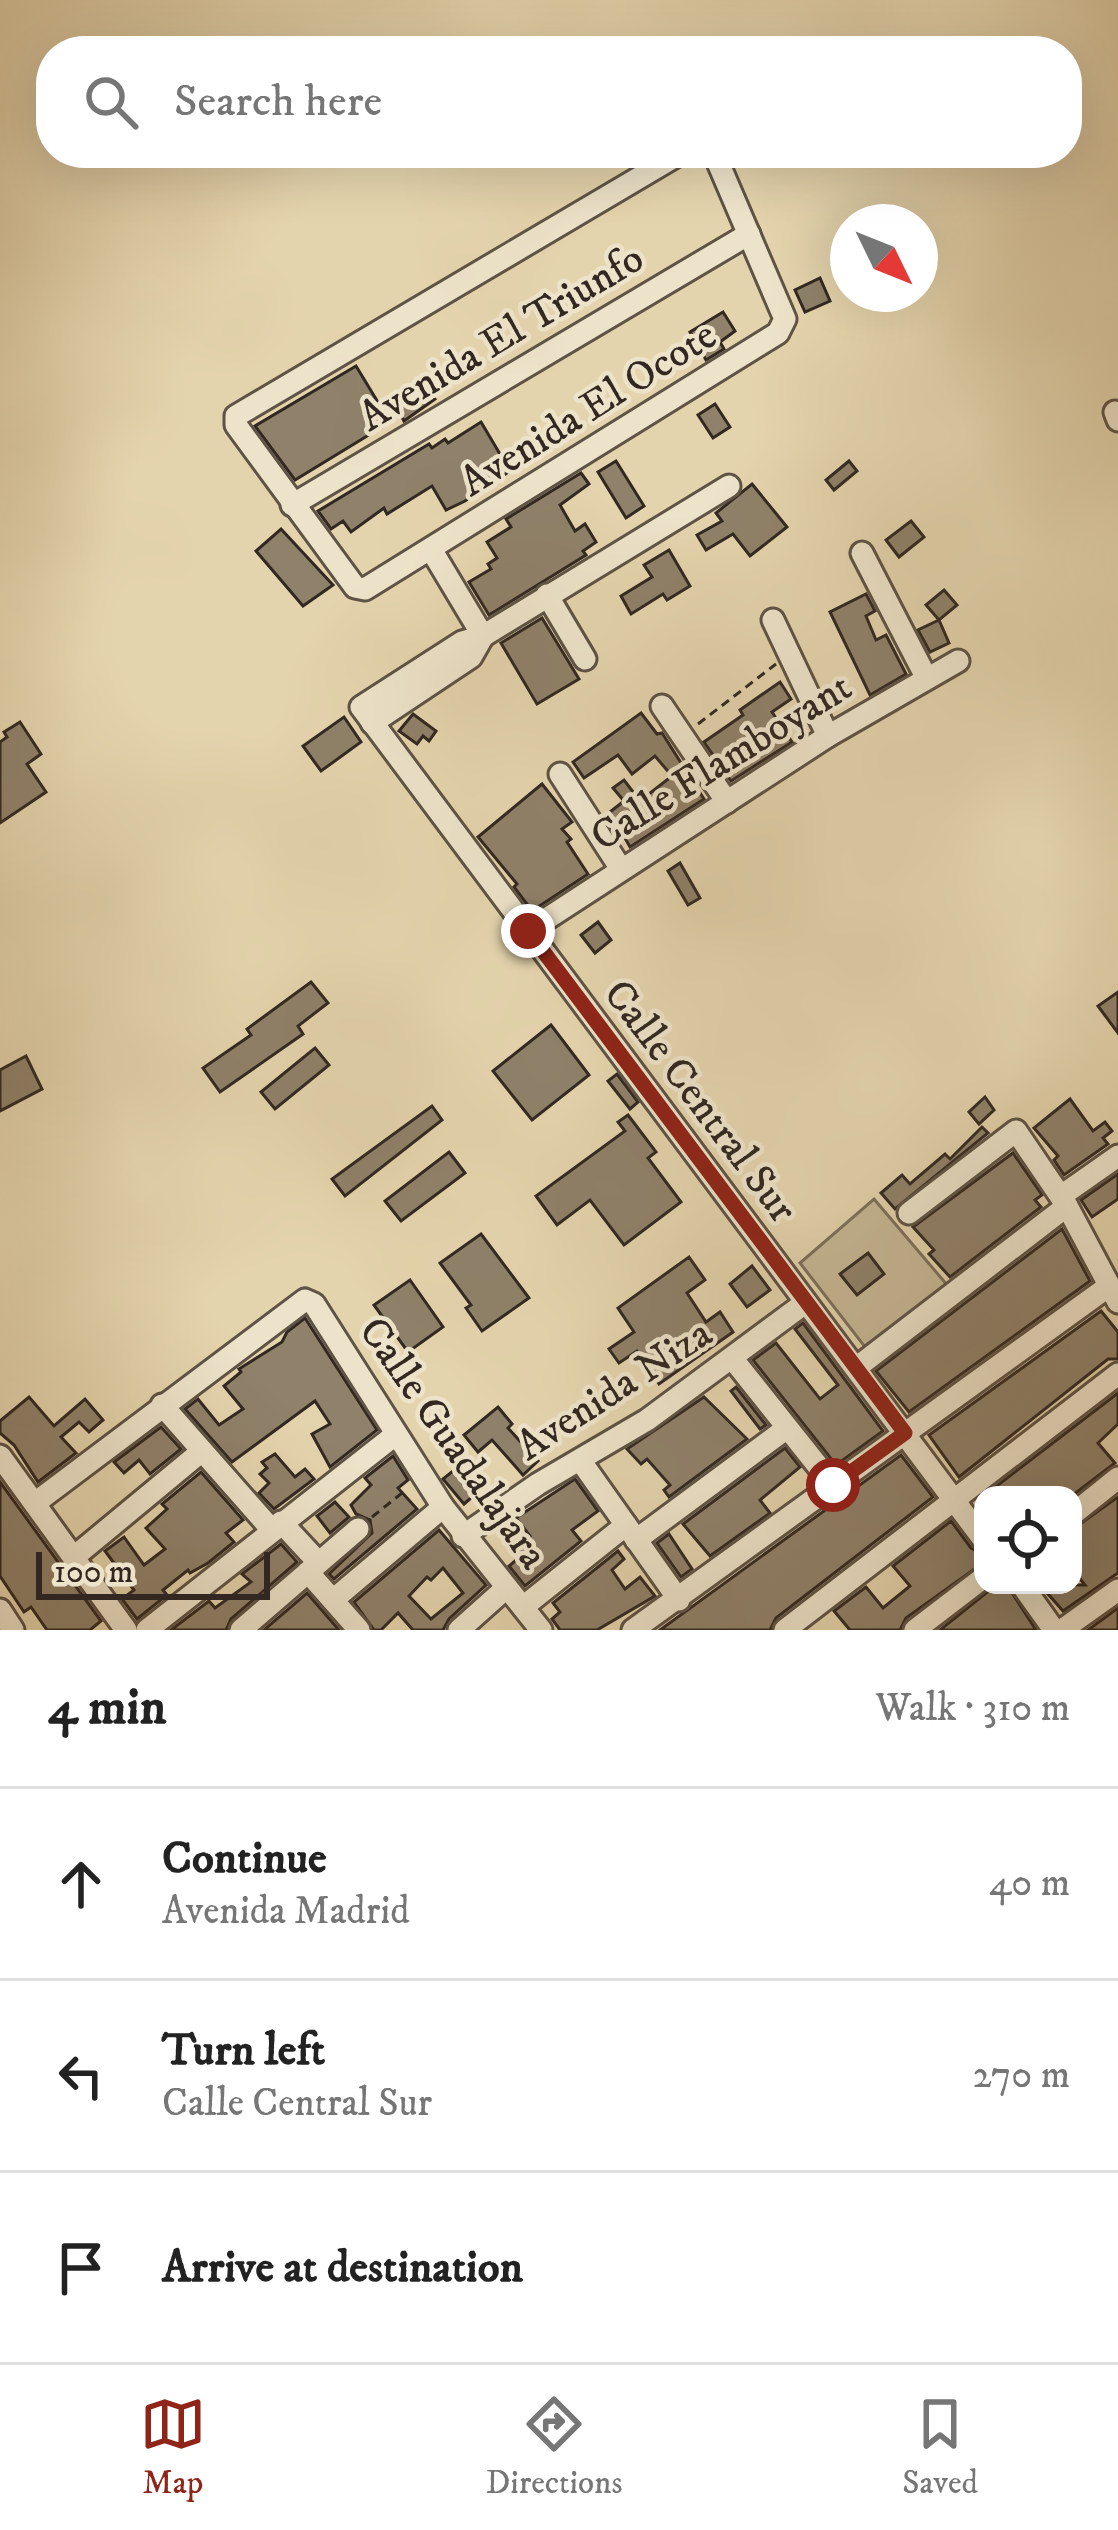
<!DOCTYPE html>
<html lang="en">
<head>
<meta charset="utf-8">
<style>
	body { margin:0; font-family:"IM FELL DW Pica",serif; background:#f2f2f2; color:#222 }
	.controls { position:absolute; right:36px; bottom:36px; display:grid; overflow:hidden; border-radius:24px; box-shadow:0 12px 48px #0002 }
	.controls button { width:108px; height:108px; display:grid; place-items:center; padding:0; border:0; border-bottom:3px solid #e0e0e0; background:#fff; color:#222; font:60px sans-serif }
	.compass { position:absolute; left:830px; top:204px; width:108px; height:108px; border-radius:50%; background:#fff; box-shadow:0 12px 48px #0002; rotate:133deg }
	.scale { position:absolute; left:36px; bottom:30px; width:234px; box-sizing:border-box; padding-left:12px; border:6px solid #322821; border-top:0; font-size:33px; line-height:42px; white-space:nowrap; color:#322821; -webkit-text-stroke:9px #ede3ca; paint-order:stroke }
	.stop { position:absolute; width:36px; height:36px; margin:-27px; border:9px solid #8f2418; border-radius:50%; background:#fff }
	.stop.end { background:#8f2418; border-color:#fff; box-shadow:0 3px 12px #0008 }
	.list { margin:0; padding:0; list-style:none }
	h2 { display:flex; justify-content:space-between; align-items:center; height:156px; margin:0; padding:0 48px; font-size:51px }
	h2 small { font-size:39px; font-weight:400; color:#767676 }
	.list li { display:grid; grid-template-columns:78px 1fr auto; gap:36px; align-items:center; box-sizing:border-box; height:192px; padding:0 48px; border-top:3px solid #e0e0e0 }
	.list b { display:block; font-size:45px; white-space:nowrap }
	.list p { margin:0; font-size:39px; white-space:nowrap; color:#767676 }
	.list em { font-size:39px; font-style:normal; color:#767676 }
	.icon { flex:none; width:66px; height:66px; fill:none; stroke:currentColor; stroke-width:2; stroke-linecap:round; stroke-linejoin:round }
	.map { position:relative; flex:none; width:1118px; height:1630px; overflow:hidden }
	.search { position:absolute; background:#fff; box-shadow:0 12px 48px #0002; left:36px; right:36px; top:36px; height:132px; display:flex; align-items:center; gap:30px; box-sizing:border-box; padding:0 42px; border-radius:48px; color:#767676; font-size:45px }
	.sheet { height:732px; background:#fff }
	nav { display:flex; justify-content:space-around; align-items:center; box-sizing:border-box; height:168px; border-top:3px solid #e0e0e0; background:#fff; font-size:33px; color:#767676 }
	nav a { display:grid; justify-items:center; gap:6px }
	nav .on { color:#8f2418 }
	.map>svg:first-child { display:block }
	.green { fill:#c6b795; stroke:#7c705b; stroke-width:3 }
	.building { fill:#8f816a; stroke:#322821; stroke-width:3; fill-rule:evenodd }
	.lines { fill:none; stroke-linecap:round; stroke-linejoin:round }
	.minor-casing { stroke:#5e5344; stroke-width:27 }
	.path { stroke:#322821; stroke-width:3; stroke-dasharray:9 6; stroke-linecap:butt }
	.minor { stroke:#ede3ca; stroke-width:21 }
	.route { stroke:#8f2418; stroke-width:15 }
	.labels { text-anchor:middle; stroke-width:9; stroke-linejoin:round; paint-order:stroke }
	.street-label { font-size:42px; fill:#322821; stroke:#ede3ca }
</style>
</head>
<body>
<div class="map">
<svg width="1118" height="1630" viewBox="0 0 1118 1630">
	<rect width="100%" height="100%" fill="#e4d4ad"/>
	<filter id="stains"><feTurbulence type="fractalNoise" baseFrequency=".00167" numOctaves="4"/><feColorMatrix values="0 0 0 0 .2 0 0 0 0 .09 0 0 0 0 .02 0 0 0 .5 -.17"/></filter>
	<radialGradient id="worn" r=".72"><stop offset=".6" stop-color="#630" stop-opacity="0"/><stop offset="1" stop-color="#630" stop-opacity=".3"/></radialGradient>
	<polygon class="green" points="874,1199 948,1286 865,1347 800,1263"/>
	<g class="building">
		<polygon points="820,278 830,301 805,312 795,290"/>
		<polygon points="723,312 735,331 720,342 724,349 706,360 690,332"/>
		<polygon points="356,366 390,422 295,480 255,426"/>
		<polygon points="423,378 435,399 404,421 396,406 412,397 407,388"/>
		<polygon points="715,404 730,427 713,438 698,415"/>
		<polygon points="481,422 510,471 465,501 446,510 432,486 387,514 384,508 351,532 343,521 331,529 318,511 429,444 432,448 445,439 448,443"/>
		<polygon points="616,461 644,506 626,518 598,472"/>
		<polygon points="849,461 857,471 834,490 826,480"/>
		<polygon points="581,473 589,484 560,505 575,531 585,524 596,542 583,551 586,555 489,615 469,582 491,569 488,564 497,558 487,542 511,527 506,519"/>
		<polygon points="752,484 787,527 750,556 733,534 706,550 697,535 722,521 716,513"/>
		<polygon points="911,521 924,537 899,557 886,540"/>
		<polygon points="281,529 333,585 303,606 256,551"/>
		<polygon points="669,550 690,586 667,600 663,594 631,614 621,596 652,577 644,565"/>
		<polygon points="944,590 957,605 939,620 926,605"/>
		<polygon points="866,594 875,611 866,616 876,640 886,635 906,674 870,695 830,612"/>
		<polygon points="542,618 579,679 537,704 501,643"/>
		<polygon points="939,620 949,643 930,652 918,630"/>
		<polygon points="780,682 791,699 772,712 792,742 731,781 704,742 743,715 740,710"/>
		<polygon points="641,713 657,734 662,733 704,799 630,847 610,812 624,801 613,788 624,780 640,801 672,776 655,756 632,774 618,755 584,778 573,762"/>
		<polygon points="413,714 436,731 429,741 423,736 417,744 399,731"/>
		<polygon points="344,717 361,742 321,771 303,746"/>
		<polygon points="20,722 41,754 27,764 46,792 0,823 0,742 7,737 4,732"/>
		<polygon points="542,784 572,822 562,829 571,839 567,842 588,874 532,911 514,887 517,884 478,837"/>
		<polygon points="680,863 700,898 688,905 668,871"/>
		<polygon points="598,922 611,940 595,953 581,935"/>
		<polygon points="311,982 328,1003 298,1026 303,1034 220,1092 203,1068 251,1035 247,1029"/>
		<polygon points="1118,992 1118,1033 1098,1006"/>
		<polygon points="551,1025 589,1075 532,1120 493,1071"/>
		<polygon points="315,1048 329,1065 275,1109 261,1092"/>
		<polygon points="26,1056 42,1089 0,1111 0,1070"/>
		<polygon points="617,1074 638,1102 630,1109 608,1081"/>
		<polygon points="985,1097 994,1110 979,1124 969,1112"/>
		<polygon points="1070,1099 1093,1131 1105,1122 1112,1131 1103,1138 1108,1144 1064,1175 1054,1160 1058,1156 1034,1128"/>
		<polygon points="432,1106 442,1120 345,1196 332,1179"/>
		<polygon points="628,1115 656,1152 648,1158 681,1202 624,1245 590,1200 557,1225 536,1196 625,1131 618,1122"/>
		<polygon points="982,1127 988,1133 895,1209 881,1193 902,1175 910,1184 945,1154 950,1159"/>
		<polygon points="449,1152 465,1173 401,1221 385,1201"/>
		<polygon points="1013,1153 1042,1195 1035,1200 1041,1207 950,1277 929,1254 934,1250 913,1227"/>
		<polygon points="1118,1174 1118,1199 1092,1217 1081,1200"/>
		<polygon points="1062,1229 1090,1281 909,1412 876,1371"/>
		<polygon points="481,1234 529,1298 482,1331 466,1308 471,1305 440,1263"/>
		<polygon points="868,1253 884,1274 857,1295 840,1274"/>
		<polygon points="689,1257 705,1280 687,1293 706,1322 720,1312 733,1332 659,1384 637,1351 619,1363 609,1349 634,1332 618,1308"/>
		<polygon points="752,1266 770,1290 747,1307 730,1284"/>
		<polygon points="410,1280 443,1327 408,1352 374,1305"/>
		<polygon points="1101,1311 1118,1332 1118,1359 1108,1359 959,1477 929,1435"/>
		<polygon points="305,1318 377,1430 330,1467 312,1434 330,1424 315,1401 232,1462 185,1409 198,1399 219,1425 243,1409 224,1386 241,1372 239,1369 282,1342 287,1332"/>
		<polygon points="803,1323 883,1431 836,1465 753,1360 776,1343 820,1399 838,1385 795,1329"/>
		<polygon points="736,1387 766,1425 760,1429 731,1391"/>
		<polygon points="1118,1393 1118,1424 1098,1443 1115,1463 1073,1495 985,1495"/>
		<polygon points="29,1397 54,1426 85,1399 103,1420 89,1432 79,1422 61,1437 76,1453 38,1482 14,1445 0,1433 0,1421"/>
		<polygon points="704,1397 747,1439 669,1497 664,1490 670,1485 647,1459 641,1464 627,1449"/>
		<polygon points="498,1407 512,1424 508,1428 538,1461 523,1475 492,1440 478,1452 464,1435"/>
		<polygon points="161,1427 181,1449 150,1474 139,1460 124,1473 114,1462"/>
		<polygon points="785,1448 800,1467 760,1500 770,1513 710,1556 683,1524"/>
		<polygon points="275,1454 295,1477 305,1469 314,1479 274,1509 259,1493 269,1483 260,1474 267,1468 262,1462"/>
		<polygon points="901,1455 933,1497 776,1618 770,1630 660,1630"/>
		<polygon points="393,1456 408,1480 398,1488 417,1509 334,1579 329,1574 372,1533 370,1520 356,1514 351,1505 371,1485 365,1478"/>
		<polygon points="468,1459 488,1483 464,1504 443,1479"/>
		<polygon points="201,1472 243,1520 226,1533 234,1542 208,1563 190,1573 188,1570 163,1590 167,1595 137,1619 122,1599 134,1590 105,1551 124,1537 144,1565 165,1549 146,1528 167,1509 162,1504"/>
		<polygon points="575,1479 598,1511 572,1530 581,1541 525,1586 509,1566 522,1555 515,1547 530,1536 516,1518"/>
		<polygon points="0,1482 101,1621 90,1630 47,1630 31,1607 24,1612 0,1576"/>
		<polygon points="1118,1497 1118,1573 1063,1611 1040,1585 1085,1585 1073,1570 1073,1529"/>
		<polygon points="335,1502 349,1517 330,1533 317,1516"/>
		<polygon points="951,1521 971,1548 983,1554 983,1563 906,1618 900,1630 850,1630 834,1611 866,1587 883,1608 910,1586 893,1566"/>
		<path d="M439,1530L486,1585L449,1619L443,1630H413L398,1613L381,1630H374L354,1602ZM443,1568L463,1593L431,1619L409,1596L427,1577L431,1580Z"/>
		<polygon points="669,1534 692,1569 681,1577 657,1543"/>
		<polygon points="281,1544 297,1562 231,1619 226,1630 171,1630 209,1601 215,1608 251,1582 242,1574"/>
		<polygon points="618,1551 624,1559 612,1570 625,1589 640,1577 655,1596 597,1630 560,1630 552,1619 560,1612 553,1603"/>
		<polygon points="996,1585 1007,1585 1036,1630 940,1630"/>
		<polygon points="307,1593 339,1630 264,1630"/>
		<polygon points="1118,1608 1118,1630 1088,1630"/>
	</g>
	<g class="lines">
		<g class="minor-casing">
			<g id="minor">
				<polyline points="681,153 236,416 236,425 355,587 365,589 778,333 785,319 714,153"/>
				<polyline points="1115,412 1118,420"/>
				<polyline points="729,486 483,636 462,642 361,707 983,1539"/>
				<polyline points="292,505 749,234"/>
				<polyline points="432,551 483,636"/>
				<polyline points="862,553 926,677"/>
				<polyline points="547,595 585,659"/>
				<polyline points="773,620 828,736"/>
				<polyline points="662,706 727,802"/>
				<polyline points="372,723 471,657 483,636"/>
				<polyline points="560,774 621,869"/>
				<polyline points="528,931 828,736 958,661"/>
				<polyline points="1061,1196 1118,1156"/>
				<polyline points="909,1213 1016,1131 1067,1206 1118,1302"/>
				<polyline points="732,1358 833,1485"/>
				<polyline points="856,1368 1067,1206"/>
				<polyline points="162,1405 272,1530"/>
				<polyline points="0,1456 126,1630"/>
				<polyline points="580,1460 679,1600"/>
				<polyline points="35,1503 305,1300 314,1304 443,1507 541,1630"/>
				<polyline points="1073,1514 1118,1478"/>
				<polyline points="281,1522 318,1562"/>
				<polyline points="463,1536 538,1484 647,1420 805,1303"/>
				<polyline points="636,1540 787,1428"/>
				<polyline points="74,1557 202,1451"/>
				<polyline points="308,1572 359,1630"/>
				<polyline points="1022,1585 1054,1630"/>
				<polyline points="333,1600 443,1507"/>
				<polyline points="523,1607 626,1525"/>
				<polyline points="0,1610 13,1630"/>
				<polyline points="147,1630 395,1435"/>
				<polyline points="241,1630 358,1529"/>
				<polyline points="459,1630 506,1588"/>
				<polyline points="633,1630 1109,1286"/>
				<polyline points="785,1630 1118,1374"/>
				<polyline points="915,1630 983,1578"/>
				<polyline points="1062,1630 1118,1590"/>
			</g>
		</g>
		<g class="path">
			<polyline points="698,724 776,664"/>
			<polyline points="372,1517 407,1489"/>
		</g>
		<use href="#minor" class="minor"/>
	</g>
	<g class="lines">
		<polyline class="route" points="528,931 905,1433 833,1485"/>
	</g>
	<g class="labels">
		<g class="street-label">
			<text transform="translate(500 336) rotate(-31)" y="15">Avenida El Triunfo</text>
			<text transform="translate(587 407) rotate(-32)" y="15">Avenida El Ocote</text>
			<text transform="translate(720 760) rotate(-32)" y="15">Calle Flamboyant</text>
			<text transform="translate(702 1100) rotate(53)" y="15">Calle Central Sur</text>
			<text transform="translate(613 1388) rotate(-33)" y="15">Avenida Niza</text>
			<text transform="translate(455 1442) rotate(55)" y="15">Calle Guadalajara</text>
		</g>
	</g>
	<rect width="100%" height="100%" filter="url(#stains)"/>
	<rect width="100%" height="100%" fill="url(#worn)"/>
</svg>
<div class="controls">
<button><svg class="icon" aria-label="locate" viewBox="0 0 24 24"><circle cx="12" cy="12" r="6"/><path d="M12 2v4M12 18v4M2 12h4M18 12h4"/></svg></button>
</div>
<svg class="compass" viewBox="-18 -18 36 36"><path d="M0-13l5 13h-10z" fill="#e53935"/><path d="M0 13l5-13h-10z" fill="#767676"/></svg>
<div class="scale">100 m</div>
<div class="stop" style="left:833px;top:1485px"></div>
<div class="stop end" style="left:528px;top:931px"></div>
<div class="search"><svg class="icon" aria-label="search" viewBox="0 0 24 24"><circle cx="10" cy="10" r="6"/><path d="M15 15l6 6"/></svg>Search here</div>
</div>
<section class="sheet">
<h2>4 min<small>Walk · 310 m</small></h2>
<ul class="list">
<li><svg class="icon" aria-label="ahead" viewBox="0 0 24 24"><path d="M12 20V5M6 11l6-6 6 6"/></svg><div><b>Continue</b><p>Avenida Madrid</p></div><em>40 m</em></li>
<li><svg class="icon" aria-label="left" viewBox="0 0 24 24"><path d="M17 20v-9H6M10 6l-5 5 5 5"/></svg><div><b>Turn left</b><p>Calle Central Sur</p></div><em>270 m</em></li>
<li><svg class="icon" aria-label="arrive" viewBox="0 0 24 24"><path d="M6 21V4h12l-3 4 3 4H6"/></svg><div><b>Arrive at destination</b></div></li>
</ul>
</section>
<nav>
<a class="on"><svg class="icon" aria-label="map" viewBox="0 0 24 24"><path d="M3 6l6-2 6 2 6-2v14l-6 2-6-2-6 2zM9 4v14M15 6v14"/></svg>Map</a>
<a><svg class="icon" aria-label="directions" viewBox="0 0 24 24"><path d="M12 3l9 9-9 9-9-9zM9 14v-3h6M13 9l2 2-2 2"/></svg>Directions</a>
<a><svg class="icon" aria-label="saved" viewBox="0 0 24 24"><path d="M7 4h10v16l-5-4-5 4z"/></svg>Saved</a>
</nav>
</body>
</html>
